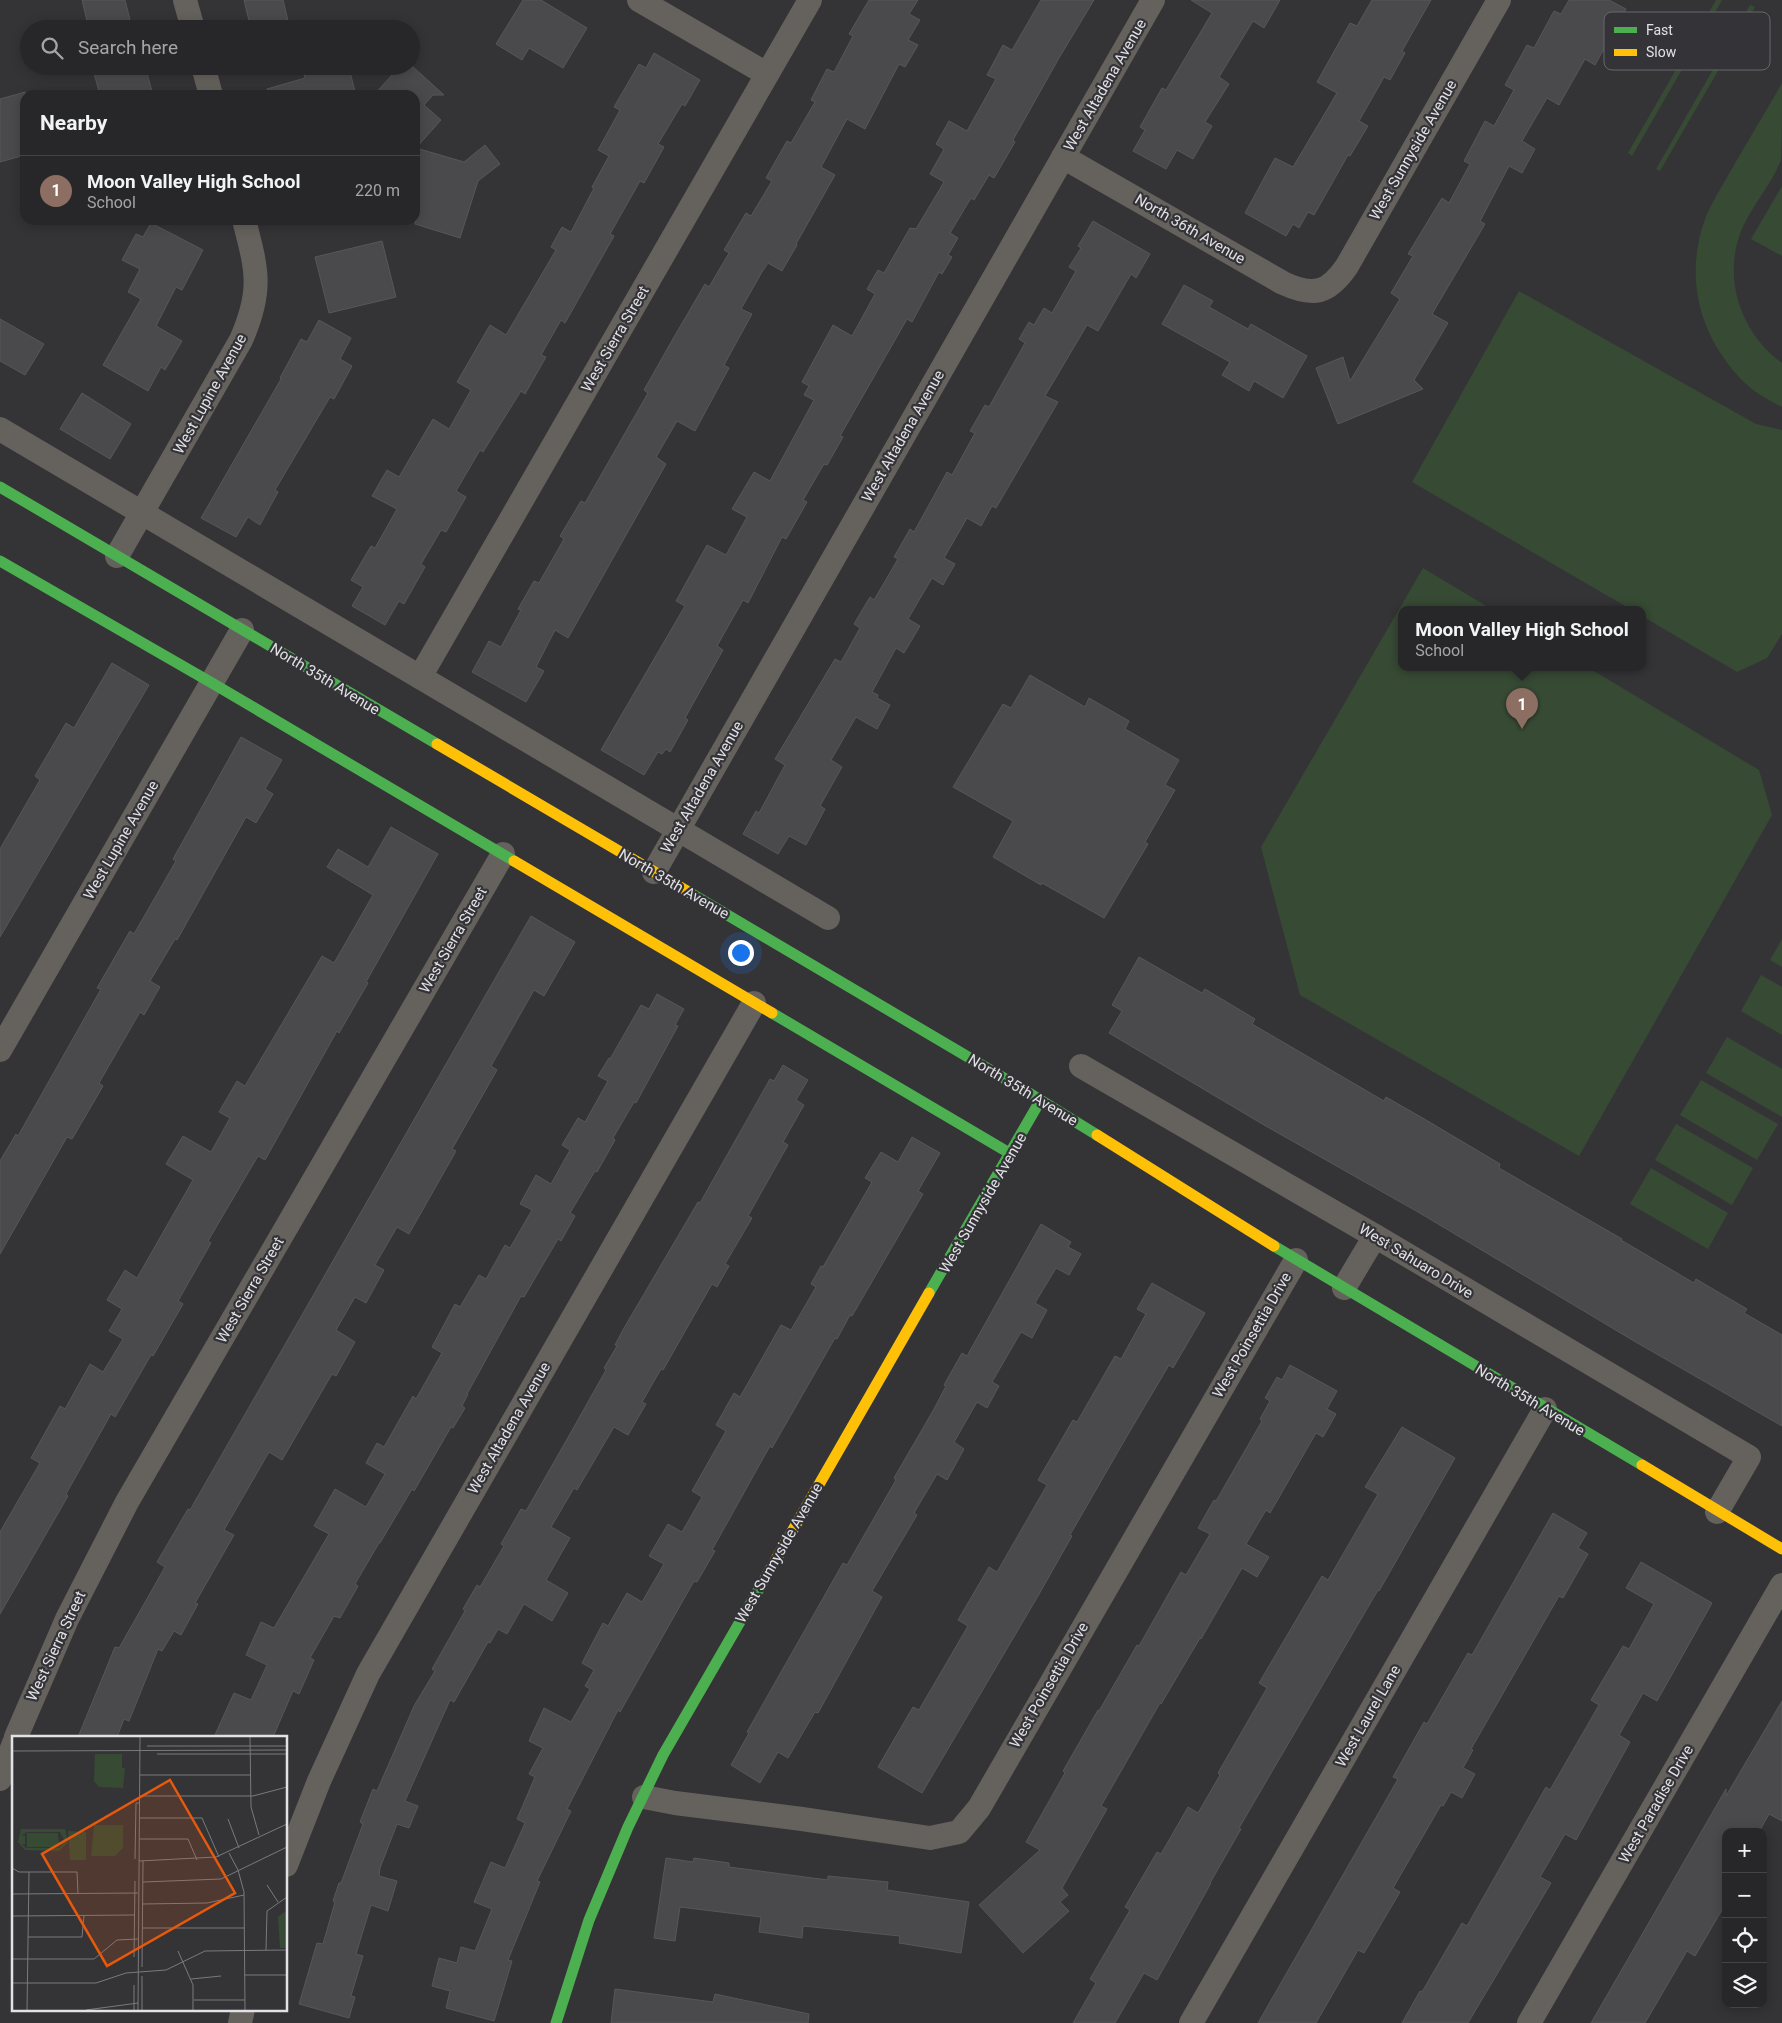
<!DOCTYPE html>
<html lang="en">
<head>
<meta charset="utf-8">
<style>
	body { margin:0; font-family:Roboto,sans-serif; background:#333335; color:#f1f3f6 }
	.controls { position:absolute; right:15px; bottom:15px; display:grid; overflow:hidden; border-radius:10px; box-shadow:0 2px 12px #0003 }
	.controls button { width:45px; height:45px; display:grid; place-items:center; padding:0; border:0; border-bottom:1px solid #434446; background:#272729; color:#f1f3f6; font:25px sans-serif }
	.you { position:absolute; left:740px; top:952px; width:18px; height:18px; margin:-12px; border:4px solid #fff; border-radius:50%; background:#1a73e8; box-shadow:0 0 0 8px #1a73e833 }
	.badge { display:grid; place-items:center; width:32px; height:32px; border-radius:50%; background:#1a73e8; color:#fff; font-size:16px; font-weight:700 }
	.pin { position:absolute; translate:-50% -41px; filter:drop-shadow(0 1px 2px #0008) }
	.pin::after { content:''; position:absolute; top:26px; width:18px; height:15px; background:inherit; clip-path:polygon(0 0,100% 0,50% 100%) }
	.popup { position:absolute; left:1398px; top:606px; width:248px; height:65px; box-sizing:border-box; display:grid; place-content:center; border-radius:10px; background:#272729; filter:drop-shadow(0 1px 4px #0005); font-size:16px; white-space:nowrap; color:#a4a5a8 }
	.popup b { font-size:19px; color:#f1f3f6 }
	.popup::after { content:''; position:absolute; left:50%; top:100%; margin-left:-10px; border:10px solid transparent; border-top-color:#272729 }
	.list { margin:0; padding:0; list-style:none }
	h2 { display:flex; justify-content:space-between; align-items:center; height:65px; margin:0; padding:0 20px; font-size:21px }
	h2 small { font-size:16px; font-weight:400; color:#a4a5a8 }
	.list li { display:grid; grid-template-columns:32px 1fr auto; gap:15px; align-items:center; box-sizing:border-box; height:70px; padding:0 20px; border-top:1px solid #434446 }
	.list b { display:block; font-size:19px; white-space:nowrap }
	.list p { margin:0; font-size:16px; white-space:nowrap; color:#a4a5a8 }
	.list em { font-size:16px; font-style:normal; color:#a4a5a8 }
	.icon { flex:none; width:28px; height:28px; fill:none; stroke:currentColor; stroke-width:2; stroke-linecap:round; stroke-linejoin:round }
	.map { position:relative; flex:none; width:1782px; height:2023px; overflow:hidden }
	.search { position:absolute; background:#272729; box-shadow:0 2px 12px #0003; left:20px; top:20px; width:400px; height:55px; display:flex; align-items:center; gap:12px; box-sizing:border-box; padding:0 18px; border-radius:28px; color:#a4a5a8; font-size:19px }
	.panel { position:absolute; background:#272729; box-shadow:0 2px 12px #0003; left:20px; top:90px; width:400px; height:135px; border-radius:15px }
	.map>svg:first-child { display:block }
	.green { fill:#374a34 }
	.building { fill:#4a494b; stroke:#575658 }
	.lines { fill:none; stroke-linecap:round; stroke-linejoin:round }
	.street { stroke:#65625d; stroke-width:24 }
	.fast { stroke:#4caf50; stroke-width:11 }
	.slow { stroke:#ffc107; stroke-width:11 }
	.labels { text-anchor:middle; stroke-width:4.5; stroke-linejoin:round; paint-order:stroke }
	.street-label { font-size:15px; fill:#e2e1e5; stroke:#333338 }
	.inset-road { fill:none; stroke:#7a797d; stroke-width:1 }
	.view { fill:#e8590c; fill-opacity:0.15; stroke:#e8590c; stroke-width:2.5 }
	.inset-edge { fill:none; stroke:#e2e1e5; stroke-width:2.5 }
	.key { fill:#333338; stroke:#68676c; stroke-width:1 }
	.key-label { font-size:14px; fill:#e2e1e5 }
</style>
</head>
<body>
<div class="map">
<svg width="1782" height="2023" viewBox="0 0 1782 2023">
	<rect width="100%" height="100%" fill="#343437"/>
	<g class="green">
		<polygon points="1716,0 1722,0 1632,156 1628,153"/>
		<polygon points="1750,5 1755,7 1660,171 1656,169"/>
		<path d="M1782,83C1782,98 1782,150 1781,160C1771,186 1750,207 1740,234C1723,281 1742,334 1782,363V407C1769,400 1755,393 1744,382C1701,339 1684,281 1704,222C1711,202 1724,184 1734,165C1750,138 1766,111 1782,83Z"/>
		<polygon points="1782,186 1782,256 1751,239"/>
		<polygon points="1519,291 1756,424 1782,430 1782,634 1767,658 1737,672 1642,616 1642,610 1632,610 1412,482"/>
		<polygon points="1423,568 1493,610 1402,610 1402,668 1589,668 1759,770 1772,815 1579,1156 1300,995 1261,847"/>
		<polygon points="1782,939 1782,967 1770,960"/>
		<polygon points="1761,975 1782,987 1782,1035 1741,1011"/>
		<polygon points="1727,1037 1782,1069 1782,1117 1706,1073"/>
		<polygon points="1701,1080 1778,1124 1757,1160 1680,1115"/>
		<polygon points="1676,1124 1753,1168 1732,1205 1655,1160"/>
		<polygon points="1651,1168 1728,1213 1708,1249 1630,1204"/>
	</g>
	<g class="building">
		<polygon points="82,0 125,0 131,24 115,29 89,29"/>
		<polygon points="244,0 283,0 290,29 251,29"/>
		<polygon points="523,0 541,0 587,28 563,68 529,48 522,60 496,44"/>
		<polygon points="869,0 918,0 909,14 920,20 908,40 918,45 905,67 899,64 865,129 847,119 821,167 835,175 796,244 797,245 782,271 768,263 762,272 741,309 752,314 724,365 729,368 695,431 677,421 656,457 666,464 568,638 555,630 536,667 544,671 526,702 472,672 489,641 501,647 521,610 518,609 534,581 539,583 564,539 560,536 581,501 585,503 648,393 644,390 674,337 705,284 709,287 729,253 724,250 746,213 751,216 772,181 766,178 787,141 791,143 815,102 811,100 827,69 834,72 853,36 849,34"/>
		<polygon points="1041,0 1094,0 1059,58 1013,140 1015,142 994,178 989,175 974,200 971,198 950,233 958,238 948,255 952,257 942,274 939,272 912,322 907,319 840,436 843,437 827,465 824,464 803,500 807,502 786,539 782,537 748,603 743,600 717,646 723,650 685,718 688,720 670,752 666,749 662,754 658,752 644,775 601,750 685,606 676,601 707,545 726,555 747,517 732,509 754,472 770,481 814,400 804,395 809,386 802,382 833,325 852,336 875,294 867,289 878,270 884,273 910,228 916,229 944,182 930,174 944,149 936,144 949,121 967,131 996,79 987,75 1003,45 1012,50"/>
		<polygon points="1191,0 1280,0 1264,28 1253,21 1219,77 1229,84 1205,122 1212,126 1193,159 1177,150 1166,169 1133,151 1145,130 1140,127 1162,88 1166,90 1212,13"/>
		<polygon points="1372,0 1431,0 1402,51 1405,53 1390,80 1384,77 1359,121 1368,126 1350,156 1348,155 1314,215 1308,212 1299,228 1293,224 1286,236 1245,213 1275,158 1293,167 1337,93 1317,82 1350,23 1357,26"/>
		<polygon points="1569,0 1609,0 1626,9 1595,65 1585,59 1559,105 1547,98 1522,141 1535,149 1522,173 1509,166 1480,221 1485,224 1432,314 1448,323 1414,380 1423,389 1338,424 1316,368 1343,357 1350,381 1400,299 1391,293 1413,256 1408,254 1442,198 1449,203 1470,164 1464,161 1485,121 1494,126 1514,90 1505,85 1527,45 1534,48 1554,11 1561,14"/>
		<polygon points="654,53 700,80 685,106 682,104 658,144 664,147 644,183 640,181 610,234 614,236 565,323 561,320 541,355 546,357 525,394 521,391 483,452 480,450 456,491 466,497 446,532 441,530 421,564 425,567 404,604 399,601 385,625 352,606 363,587 351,580 371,546 375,548 397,509 372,496 387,470 399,477 433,419 449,429 471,390 457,382 490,325 506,335 556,250 551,247 562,227 571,232 594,188 592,187 609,156 598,150 620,110 614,107 639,64 646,68"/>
		<polygon points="92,66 145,66 153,95 100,95"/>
		<polygon points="302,66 344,66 345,73 350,72 356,95 268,95 267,89 305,78"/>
		<polygon points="400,66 412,66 444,95 433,95 424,105 441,120 416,148 464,162 485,145 500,164 478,181 460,238 415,224 415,95 374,95"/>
		<polygon points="25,92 25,155 0,162 0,99"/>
		<polygon points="1093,221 1150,254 1136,278 1131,274 1098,331 1087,325 1045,396 1058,402 996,508 992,506 981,526 967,518 944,558 955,564 943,585 932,578 908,619 920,626 904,653 896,648 872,692 878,695 877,698 890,705 877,729 856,717 831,760 842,767 820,806 825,809 806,845 789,836 778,854 743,834 756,811 759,813 785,765 775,759 835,659 841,662 860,628 854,624 870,597 874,600 898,559 894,557 910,529 914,532 947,472 952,475 975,433 970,431 985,405 989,407 1025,343 1019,339 1029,322 1034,325 1044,308 1052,313 1076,271 1069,267 1081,248 1078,246"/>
		<polygon points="151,223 203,250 182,290 176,287 156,326 182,341 165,370 161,367 148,391 103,365 141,299 128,292 140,269 122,260 136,234 143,237"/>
		<polygon points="382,241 396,297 329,313 315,257"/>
		<polygon points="1184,285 1213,301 1209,307 1248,329 1251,324 1307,356 1283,398 1254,381 1249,391 1222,375 1230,362 1162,324"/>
		<polygon points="0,319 44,344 25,375 0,361"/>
		<polygon points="319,320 351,338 340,359 352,366 334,399 330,397 275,490 278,492 260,525 248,517 236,537 201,518 281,379 280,378 301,339 307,342"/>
		<polygon points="82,393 131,424 110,459 60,429"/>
		<polygon points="112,663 149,685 0,937 0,849 40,780 35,776 66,723 74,728"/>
		<polygon points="1030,675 1085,707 1089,698 1129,721 1125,729 1179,760 1165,785 1175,790 1145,842 1148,844 1104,918 1042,883 1041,885 993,857 1013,821 953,787 1003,704 1011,708"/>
		<polygon points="241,737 282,760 265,789 273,794 256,823 246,817 177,940 175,939 150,981 160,987 144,1015 140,1012 99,1083 103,1086 89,1110 72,1139 67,1137 0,1254 0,1161 16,1134 18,1136 101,989 97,988 130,931 134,934 176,861 173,859"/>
		<polygon points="391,827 438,854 366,982 368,983 339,1033 337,1031 265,1160 258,1156 208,1241 211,1243 178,1301 183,1304 153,1356 151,1355 115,1417 111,1414 66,1494 68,1496 0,1614 0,1532 40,1463 31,1458 60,1406 65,1409 90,1364 103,1372 123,1339 109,1331 122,1309 107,1300 125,1270 137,1278 193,1180 166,1164 183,1136 211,1152 230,1118 219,1112 237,1081 245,1086 322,956 334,963 373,895 327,867 338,849 368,867"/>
		<polygon points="531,916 575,942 544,996 534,990 491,1066 497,1070 452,1149 456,1151 409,1234 397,1227 375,1265 384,1270 366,1303 355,1297 336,1330 355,1342 336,1376 332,1374 282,1460 269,1452 224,1530 234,1535 195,1603 198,1604 181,1635 174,1631 162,1651 158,1649 129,1721 124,1719 117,1737 78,1737 115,1647 119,1648 165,1567 157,1562 188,1509 190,1510"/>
		<polygon points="1139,957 1202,993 1205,989 1255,1019 1252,1024 1384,1101 1386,1097 1426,1120 1500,1164 1499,1168 1622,1239 1621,1240 1694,1283 1696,1279 1747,1309 1744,1313 1782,1335 1782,1426 1634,1341 1418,1212 1264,1125 1109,1033 1122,1011 1112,1005"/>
		<polygon points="657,994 684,1009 675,1025 678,1026 636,1103 634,1102 613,1138 615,1140 597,1172 595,1171 570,1213 575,1216 561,1241 558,1239 524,1297 521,1296 467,1394 468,1394 462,1406 465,1408 453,1428 451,1427 414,1491 412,1489 380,1543 379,1543 355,1584 358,1586 340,1618 334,1616 310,1658 314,1660 299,1694 293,1691 273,1737 214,1737 234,1693 251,1700 267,1665 246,1655 261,1622 274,1628 329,1534 314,1526 335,1489 366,1507 385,1474 366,1463 377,1443 384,1447 413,1396 416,1399 442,1353 432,1347 455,1304 460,1307 479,1275 486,1279 505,1245 510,1248 532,1210 520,1204 536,1175 551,1184 570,1150 562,1145 578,1118 585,1122 608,1081 598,1076 609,1058 610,1059 641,1005 649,1009"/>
		<polygon points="783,1065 808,1080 796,1100 804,1105 783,1142 788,1145 748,1216 752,1218 725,1264 729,1266 717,1287 712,1284 663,1370 661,1369 642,1402 646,1404 628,1435 614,1427 577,1490 574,1488 551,1527 570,1538 546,1580 568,1593 552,1621 524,1604 507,1634 498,1629 490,1643 488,1642 454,1702 450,1700 405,1801 418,1806 409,1828 397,1824 380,1868 379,1876 397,1881 388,1911 371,1905 356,1954 363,1956 351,1996 355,1997 349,2018 299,2004 317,1943 323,1944 335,1902 333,1901 339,1883 341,1883 363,1824 360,1822 373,1789 377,1791 414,1706 435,1671 432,1669 465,1611 463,1609 477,1585 480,1587 504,1546 501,1544 521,1509 526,1511 570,1434 606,1370 604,1368 617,1346 615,1345 624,1328 698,1202 700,1203 770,1079 774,1081"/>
		<polygon points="912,1137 940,1153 918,1191 923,1194 852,1316 850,1315 837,1339 835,1338 772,1448 770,1446 712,1550 715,1551 697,1582 694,1581 620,1712 618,1710 567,1809 571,1811 537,1881 540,1882 508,1960 512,1961 494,2021 446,2008 450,1991 432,1986 439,1958 457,1963 461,1947 475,1951 492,1909 474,1902 491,1862 505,1868 525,1823 517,1819 535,1777 529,1774 543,1748 529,1741 544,1708 571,1722 590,1689 585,1686 594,1670 582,1663 603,1623 608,1626 627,1593 642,1602 664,1564 649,1556 668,1524 682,1532 702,1497 692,1491 726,1431 716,1425 734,1393 740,1397 781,1325 791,1330 816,1287 811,1284 821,1266 823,1267 872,1182 865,1178 881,1152 898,1162"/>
		<polygon points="1041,1224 1071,1242 1068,1247 1081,1254 1069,1275 1056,1268 1035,1303 1047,1310 1032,1338 1021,1332 992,1382 999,1386 987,1408 977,1402 954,1442 964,1449 947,1480 937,1474 914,1513 917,1515 872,1591 882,1597 818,1713 815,1712 788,1758 778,1752 760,1783 731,1765 749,1733 747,1732 843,1563 847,1565 896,1480 894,1478 934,1409 946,1386 944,1385 962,1353 967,1356"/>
		<polygon points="1152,1283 1205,1313 1173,1368 1169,1365 1127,1436 1070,1535 1072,1536 1038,1596 922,1793 878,1767 913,1707 919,1710 968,1626 958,1620 989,1567 997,1572 1047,1485 1038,1480 1073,1420 1077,1422 1115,1356 1121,1359 1146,1314 1137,1309"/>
		<polygon points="1290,1365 1337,1391 1327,1409 1336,1414 1323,1437 1316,1433 1270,1513 1266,1510 1246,1544 1269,1557 1257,1577 1242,1568 1201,1639 1200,1638 1161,1704 1160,1703 1101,1806 1107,1809 1062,1888 1068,1895 1060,1902 1069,1911 1023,1953 979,1905 1040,1850 1026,1842 1065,1773 1063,1771 1098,1710 1099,1711 1137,1645 1139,1646 1181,1572 1186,1575 1210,1534 1198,1528 1214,1500 1216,1501 1262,1421 1260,1419 1270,1401 1265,1398 1277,1377 1282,1380"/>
		<polygon points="1402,1427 1455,1458 1379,1591 1378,1590 1239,1828 1241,1829 1210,1883 1211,1883 1157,1980 1144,1973 1115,2023 1073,2023 1096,1983 1090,1979 1130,1910 1125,1907 1157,1852 1161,1854 1188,1807 1198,1813 1220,1775 1218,1773 1267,1688 1259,1683 1322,1576 1328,1580 1378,1494 1365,1487"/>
		<polygon points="1553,1513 1587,1533 1578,1548 1588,1554 1563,1598 1559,1596 1471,1749 1473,1750 1463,1768 1475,1774 1462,1798 1451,1792 1443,1806 1441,1805 1393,1888 1400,1892 1364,1953 1358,1950 1316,2023 1258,2023 1398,1779 1393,1777 1424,1722 1427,1724 1468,1653 1472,1655"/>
		<polygon points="1641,1562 1712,1603 1657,1701 1643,1693 1619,1735 1630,1742 1576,1840 1565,1834 1540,1877 1551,1883 1468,2023 1402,2023 1420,1991 1422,1992 1462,1923 1467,1926 1546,1787 1550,1790 1599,1705 1591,1700 1623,1646 1629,1649 1654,1604 1626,1588"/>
		<polygon points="1782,1701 1782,1821 1769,1814 1759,1832 1726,1832 1726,1903 1695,1956 1687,1951 1645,2023 1591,2023 1726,1789 1726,1796"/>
		<polygon points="666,1858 693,1862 694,1858 729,1863 729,1867 828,1880 828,1876 888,1882 887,1890 969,1902 961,1953 899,1943 900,1936 803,1926 802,1938 759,1932 761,1917 680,1907 675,1941 654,1938"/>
		<polygon points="615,1989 713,2002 715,1994 809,2014 808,2023 611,2023"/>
	</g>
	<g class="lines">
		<g class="street">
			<polyline points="185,0 193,29"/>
			<polyline points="639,0 767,74"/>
			<polyline points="203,66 211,95"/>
			<path d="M1063,157L1283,283C1313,297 1328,294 1347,266L1499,0"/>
			<polyline points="0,429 828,918"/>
			<path d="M117,556L241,340C263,290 257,270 244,220"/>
			<polyline points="420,677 810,0"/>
			<polyline points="654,872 1153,0"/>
			<polyline points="0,1050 242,630"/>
			<polyline points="1081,1066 1375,1236 1749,1457 1717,1512"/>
			<polyline points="1344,1288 1375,1236"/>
			<polyline points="16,1737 67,1619 127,1502 503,854"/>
			<polyline points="0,1779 14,1743"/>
			<polyline points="644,1797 675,1803 802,1819 930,1838 959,1832 979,1808 1296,1260"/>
			<polyline points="286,1865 319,1781 368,1674 754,1003"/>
			<polyline points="240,2023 243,2009"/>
			<polyline points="1191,2023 1545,1409"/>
			<polyline points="1529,2023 1782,1585"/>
		</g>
		<g class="fast">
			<polyline points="0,487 437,744"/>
			<polyline points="0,561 212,683 514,861"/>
			<polyline points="692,894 1029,1093 1097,1135"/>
			<polyline points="772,1013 1011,1154"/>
			<polyline points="1274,1246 1642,1465"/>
			<polyline points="929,1293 1040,1101"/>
			<polyline points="556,2023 589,1920 628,1827 663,1755 767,1575"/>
		</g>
		<g class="slow">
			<polyline points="437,744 692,894"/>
			<polyline points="514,861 772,1013"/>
			<polyline points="1097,1135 1274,1246"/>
			<polyline points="1642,1465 1782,1549"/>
			<polyline points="767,1575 929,1293"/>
		</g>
	</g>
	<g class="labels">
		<g class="street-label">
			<text transform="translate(1105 85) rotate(-60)" y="5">West Altadena Avenue</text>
			<text transform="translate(1413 150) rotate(-60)" y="5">West Sunnyside Avenue</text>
			<text transform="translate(1190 229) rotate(30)" y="5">North 36th Avenue</text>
			<text transform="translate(615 339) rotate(-60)" y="5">West Sierra Street</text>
			<text transform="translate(210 394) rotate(-61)" y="5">West Lupine Avenue</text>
			<text transform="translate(903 436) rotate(-60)" y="5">West Altadena Avenue</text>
			<text transform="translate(325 679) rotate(31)" y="5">North 35th Avenue</text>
			<text transform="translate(702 787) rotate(-60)" y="5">West Altadena Avenue</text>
			<text transform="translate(121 840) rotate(-60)" y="5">West Lupine Avenue</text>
			<text transform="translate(674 884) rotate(30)" y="5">North 35th Avenue</text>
			<text transform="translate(453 940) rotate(-60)" y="5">West Sierra Street</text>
			<text transform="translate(1023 1090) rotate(31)" y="5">North 35th Avenue</text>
			<text transform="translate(983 1203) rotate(-60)" y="5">West Sunnyside Avenue</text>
			<text transform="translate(1416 1261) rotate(31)" y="5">West Sahuaro Drive</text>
			<text transform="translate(250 1290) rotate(-60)" y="5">West Sierra Street</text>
			<text transform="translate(1252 1335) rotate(-60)" y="5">West Poinsettia Drive</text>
			<text transform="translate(1530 1400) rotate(31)" y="5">North 35th Avenue</text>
			<text transform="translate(509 1428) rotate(-60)" y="5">West Altadena Avenue</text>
			<text transform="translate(779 1553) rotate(-60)" y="5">West Sunnyside Avenue</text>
			<text transform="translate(56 1646) rotate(-65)" y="5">West Sierra Street</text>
			<text transform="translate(1049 1685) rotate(-60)" y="5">West Poinsettia Drive</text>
			<text transform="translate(1368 1716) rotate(-60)" y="5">West Laurel Lane</text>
			<text transform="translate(1656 1804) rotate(-60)" y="5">West Paradise Drive</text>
		</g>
	</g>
	<g transform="translate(12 1736)">
		<rect width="275" height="275" fill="#343437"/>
		<path d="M0,17H2L1,123H0ZM83,18H110V32H113L111,52L87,51L82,45ZM82,89H111V112L103,120H79ZM9,93H53L56,106L47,115L13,114L6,106ZM15,96H48L53,106L47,112H14L10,108H13V100L10,99ZM56,95L74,96V124H58ZM15,97H46L47,111H15ZM275,174V212H268L266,181Z" fill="#374a34" fill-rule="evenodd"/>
		<path class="inset-road" d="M238,1L239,71L247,99M135,10H275M0,15L275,14M145,18H275M128,39H239M128,60H241L275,51M128,82H190L207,121M216,83L227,112M128,103H176L185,124M217,117L226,134L232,156L233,274M123,123L124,67H128M127,125L204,121L275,88M0,132L7,136H65L66,158M131,146L209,143L275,111M255,149L266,166M0,158L126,157M131,168L195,167L232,159M0,180L123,179M131,192H232M16,201H70L72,179M254,214L255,175L275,161M166,215L181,249V274M122,221L123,145M0,223H82L105,204L126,203M130,231L131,125M233,239H275M179,243L209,240M0,247H84L114,237L154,234L193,215L275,214M182,264H233M15,274L17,136M74,274L126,267M122,274V249M126,274L128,1M130,274V240"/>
		<path class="view" d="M158,44L223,157L95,230L30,118Z"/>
		<rect width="275" height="275" class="inset-edge"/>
	</g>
	<rect x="1604" y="12" width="166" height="58" rx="8" class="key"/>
	<rect x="1614" y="27" width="23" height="6" fill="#4caf50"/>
	<rect x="1614" y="49" width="23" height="7" fill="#ffc107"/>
	<g class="key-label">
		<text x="1646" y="35">Fast</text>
		<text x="1646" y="57">Slow</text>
	</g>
</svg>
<div class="controls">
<button>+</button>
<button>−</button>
<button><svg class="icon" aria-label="locate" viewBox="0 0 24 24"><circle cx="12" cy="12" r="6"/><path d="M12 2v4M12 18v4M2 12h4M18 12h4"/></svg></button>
<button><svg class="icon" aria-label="layers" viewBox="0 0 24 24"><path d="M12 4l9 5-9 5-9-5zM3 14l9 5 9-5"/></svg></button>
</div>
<div class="you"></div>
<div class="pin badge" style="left:1522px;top:729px;background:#8d6e63">1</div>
<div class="popup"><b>Moon Valley High School</b>School</div>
<div class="search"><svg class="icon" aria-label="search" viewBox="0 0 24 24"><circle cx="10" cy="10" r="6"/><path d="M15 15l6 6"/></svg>Search here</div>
<section class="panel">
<h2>Nearby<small></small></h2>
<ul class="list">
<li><span class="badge" style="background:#8d6e63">1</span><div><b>Moon Valley High School</b><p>School</p></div><em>220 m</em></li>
</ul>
</section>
</div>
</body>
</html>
